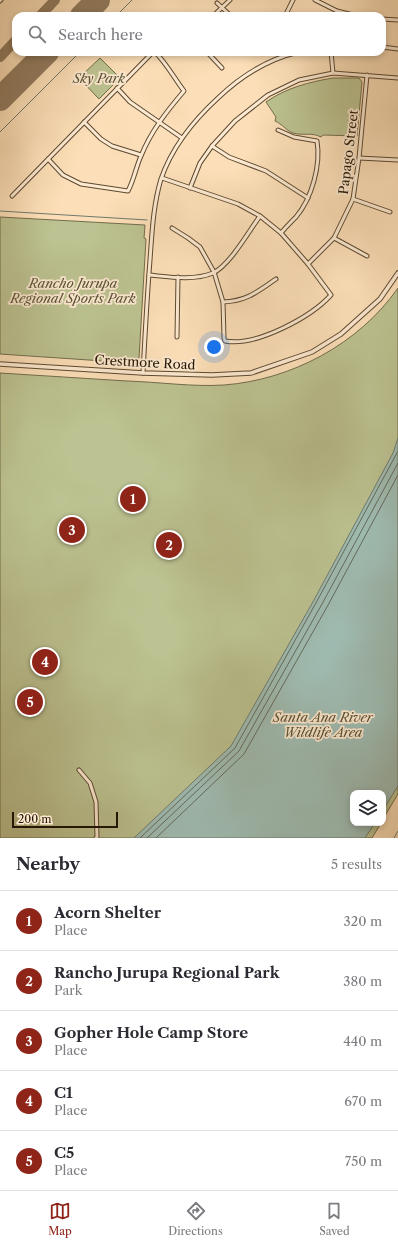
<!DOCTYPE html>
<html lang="en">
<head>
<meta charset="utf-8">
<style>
	body { margin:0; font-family:"Libre Caslon Text",serif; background:#f7f7f7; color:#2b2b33 }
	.controls { position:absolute; right:12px; bottom:12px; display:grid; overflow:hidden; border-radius:8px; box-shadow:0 2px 6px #0003 }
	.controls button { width:36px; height:36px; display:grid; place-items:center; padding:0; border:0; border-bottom:1px solid #e1e1e2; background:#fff; color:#2b2b33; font:20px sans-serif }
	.scale { position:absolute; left:12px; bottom:10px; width:106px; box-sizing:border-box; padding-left:4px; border:2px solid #261706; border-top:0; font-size:11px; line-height:14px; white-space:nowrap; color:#261706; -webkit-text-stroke:3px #fdead1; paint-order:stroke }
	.you { position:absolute; left:214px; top:347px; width:14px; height:14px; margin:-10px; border:3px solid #fff; border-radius:50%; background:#1a73e8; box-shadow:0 0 0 6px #1a73e833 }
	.badge { display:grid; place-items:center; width:26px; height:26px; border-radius:50%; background:#8f2418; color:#fff; font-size:13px; font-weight:700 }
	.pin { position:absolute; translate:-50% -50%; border:2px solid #fff; box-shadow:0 1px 4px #0006 }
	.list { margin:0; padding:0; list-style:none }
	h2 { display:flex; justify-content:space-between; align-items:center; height:52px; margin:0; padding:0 16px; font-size:17px }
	h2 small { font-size:13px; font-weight:400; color:#7c7c81 }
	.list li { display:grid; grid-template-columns:26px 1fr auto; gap:12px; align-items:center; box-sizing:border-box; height:60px; padding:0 16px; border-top:1px solid #e1e1e2 }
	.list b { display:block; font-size:15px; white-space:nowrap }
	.list p { margin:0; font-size:13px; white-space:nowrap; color:#7c7c81 }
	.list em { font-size:13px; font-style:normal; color:#7c7c81 }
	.icon { flex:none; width:22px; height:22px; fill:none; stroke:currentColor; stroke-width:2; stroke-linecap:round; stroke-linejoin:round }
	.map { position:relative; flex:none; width:398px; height:838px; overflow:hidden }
	.search { position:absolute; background:#fff; box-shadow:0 2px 6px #0003; left:12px; right:12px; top:12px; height:44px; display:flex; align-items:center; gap:10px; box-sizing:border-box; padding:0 14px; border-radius:12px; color:#7c7c81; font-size:15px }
	.sheet { height:352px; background:#fff }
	nav { display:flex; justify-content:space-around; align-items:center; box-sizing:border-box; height:56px; border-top:1px solid #e1e1e2; background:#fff; font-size:11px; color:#7c7c81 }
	nav a { display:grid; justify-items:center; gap:2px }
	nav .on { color:#8f2418 }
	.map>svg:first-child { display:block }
	.green { fill:#bcc291; stroke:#716c4c }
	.water { fill:#9fbcb2; stroke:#6f7a6d }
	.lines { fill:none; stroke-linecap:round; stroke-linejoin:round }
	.shore { stroke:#626a5c; stroke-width:1 }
	.stream { stroke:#6f7a6d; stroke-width:1 }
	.taxiway { stroke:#917b5f; stroke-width:10 }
	.runway { stroke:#917b5f; stroke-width:24 }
	.minor-casing { stroke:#5c4932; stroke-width:5 }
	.tertiary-casing { stroke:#5c4932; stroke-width:5.5 }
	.minor { stroke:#fdead1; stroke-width:3 }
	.tertiary { stroke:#fdead1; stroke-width:3.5 }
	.labels { text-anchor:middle; stroke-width:3.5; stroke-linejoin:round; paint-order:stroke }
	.park-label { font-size:13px; font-style:italic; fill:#5a5337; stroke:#fdead1 }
	.street-label { font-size:13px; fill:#261706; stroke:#fdead1 }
</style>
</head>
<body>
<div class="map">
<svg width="398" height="838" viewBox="0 0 398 838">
	<rect width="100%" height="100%" fill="#fcdfb8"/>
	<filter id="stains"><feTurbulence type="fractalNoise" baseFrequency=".005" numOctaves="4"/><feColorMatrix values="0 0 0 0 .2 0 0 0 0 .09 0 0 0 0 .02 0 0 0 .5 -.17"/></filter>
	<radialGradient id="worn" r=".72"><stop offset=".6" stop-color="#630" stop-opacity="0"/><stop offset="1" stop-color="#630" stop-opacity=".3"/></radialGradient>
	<g class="green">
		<polygon points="100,58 120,78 99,99 79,78"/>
		<path d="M333,78H359L362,82L357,136L323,135L321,137C312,132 303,136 293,133C287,131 282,124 275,121L276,117L266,102C286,88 309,82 333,78Z"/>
		<polygon points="0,217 145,225 144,238 146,239 139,358 133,363 0,354"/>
		<path d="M398,288V794L383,819V793H353V823H381L372,838H0V373C42,376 85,378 127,381C159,382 192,387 224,385C291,380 359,344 398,288Z"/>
	</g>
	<polygon class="water" points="398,438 398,786 383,810 383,793 353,793 353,823 375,823 365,838 134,838 231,746 314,600 393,453"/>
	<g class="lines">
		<g class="shore">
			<polyline points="140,838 235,748 317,601 398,451"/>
			<polyline points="147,838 239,751 322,604 398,463"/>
			<polyline points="156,838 244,754 327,607 398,475"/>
		</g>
		<g class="stream">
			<polyline points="116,16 132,0"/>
			<polyline points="0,132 80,52"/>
			<polyline points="0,211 147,220"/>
			<polyline points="394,838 398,831"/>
		</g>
		<g class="taxiway">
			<polyline points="40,16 55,0"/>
			<polyline points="0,57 16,40"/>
		</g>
		<g class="runway">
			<polyline points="82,16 98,0"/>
			<polyline points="0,99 47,52"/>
		</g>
		<g class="minor-casing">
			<g id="minor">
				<polyline points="315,0 337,11 357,16"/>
				<polyline points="0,1 1,0"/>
				<polyline points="217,3 231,16"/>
				<polyline points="213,16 230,0"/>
				<polyline points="285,16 293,0"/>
				<polyline points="382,19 398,20"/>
				<polyline points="382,47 398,49"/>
				<polyline points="207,52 222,68"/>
				<polyline points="331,52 333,73"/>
				<polyline points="117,88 130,102 182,138"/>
				<polyline points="84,122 101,139 112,146 141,155"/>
				<path d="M278,130L294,137L317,141C321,165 312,198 296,217C291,222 286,227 281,233"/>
				<polyline points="212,146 229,157 266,171 308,198"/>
				<polyline points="359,158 398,160"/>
				<path d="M48,159L63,175L81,184L128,191C134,180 136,167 141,156C151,131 167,111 184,91C174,78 167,64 155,52"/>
				<path d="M162,178L238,204L260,216L281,233L308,264L331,295C311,317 256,347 225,341L224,338L223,302L214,272L200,247L188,238L172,228"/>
				<polyline points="190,188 200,163 212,146 235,121 268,95 299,80 333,73 398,78"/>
				<polyline points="12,196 153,52"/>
				<polyline points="353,199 390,212"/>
				<polyline points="334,238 367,256"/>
				<polyline points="308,264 334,238 353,199 359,158 367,75"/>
				<path d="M149,275C170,277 193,281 213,273C230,265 249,231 260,216"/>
				<path d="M223,302C247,301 257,292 276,279"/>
				<polyline points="177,337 178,277"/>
				<path d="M143,373C145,335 147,298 150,260C152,233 153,206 161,179C172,147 194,120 218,98C241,76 268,59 299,52"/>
				<polyline points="79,770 90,783 96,802 97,837 96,838"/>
			</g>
		</g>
		<g class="tertiary-casing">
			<polyline id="tertiary" points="0,364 143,373 212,375 251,373 312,352 341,334 380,299 398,273"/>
		</g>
		<use href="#minor" class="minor"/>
		<use href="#tertiary" class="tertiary"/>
	</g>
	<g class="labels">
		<g class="park-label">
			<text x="99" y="83">Sky Park</text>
			<text x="73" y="288">Rancho Jurupa<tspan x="73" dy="15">Regional Sports Park</tspan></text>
			<text x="323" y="722">Santa Ana River<tspan x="323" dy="15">Wildlife Area</tspan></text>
		</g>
		<g class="street-label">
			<text transform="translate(348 152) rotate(-83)" y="5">Papago Street</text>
			<text transform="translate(145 362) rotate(3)" y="5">Crestmore Road</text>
		</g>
	</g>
	<rect width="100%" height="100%" filter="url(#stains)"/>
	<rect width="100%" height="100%" fill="url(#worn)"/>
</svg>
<div class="controls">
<button><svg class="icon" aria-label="layers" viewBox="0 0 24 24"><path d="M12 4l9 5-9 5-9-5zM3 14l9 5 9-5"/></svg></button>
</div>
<div class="scale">200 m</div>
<div class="you"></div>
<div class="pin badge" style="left:133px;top:499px">1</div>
<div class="pin badge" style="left:169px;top:545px">2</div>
<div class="pin badge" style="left:72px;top:530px">3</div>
<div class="pin badge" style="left:45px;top:662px">4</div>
<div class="pin badge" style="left:30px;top:702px">5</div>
<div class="search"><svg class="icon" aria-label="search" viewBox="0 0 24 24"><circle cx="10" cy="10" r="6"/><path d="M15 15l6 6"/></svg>Search here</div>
</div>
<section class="sheet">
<h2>Nearby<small>5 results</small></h2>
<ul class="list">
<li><span class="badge">1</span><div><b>Acorn Shelter</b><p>Place</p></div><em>320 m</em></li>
<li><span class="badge">2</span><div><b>Rancho Jurupa Regional Park</b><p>Park</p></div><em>380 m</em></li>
<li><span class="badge">3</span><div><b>Gopher Hole Camp Store</b><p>Place</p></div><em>440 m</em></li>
<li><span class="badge">4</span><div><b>C1</b><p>Place</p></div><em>670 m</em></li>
<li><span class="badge">5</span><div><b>C5</b><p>Place</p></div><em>750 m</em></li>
</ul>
</section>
<nav>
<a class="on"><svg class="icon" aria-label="map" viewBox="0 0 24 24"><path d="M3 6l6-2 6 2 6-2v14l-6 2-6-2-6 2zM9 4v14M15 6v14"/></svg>Map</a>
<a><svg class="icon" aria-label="directions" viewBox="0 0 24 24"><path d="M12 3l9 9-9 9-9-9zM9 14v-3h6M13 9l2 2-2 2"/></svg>Directions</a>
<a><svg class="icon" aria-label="saved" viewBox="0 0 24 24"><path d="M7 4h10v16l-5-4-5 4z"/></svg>Saved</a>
</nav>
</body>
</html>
